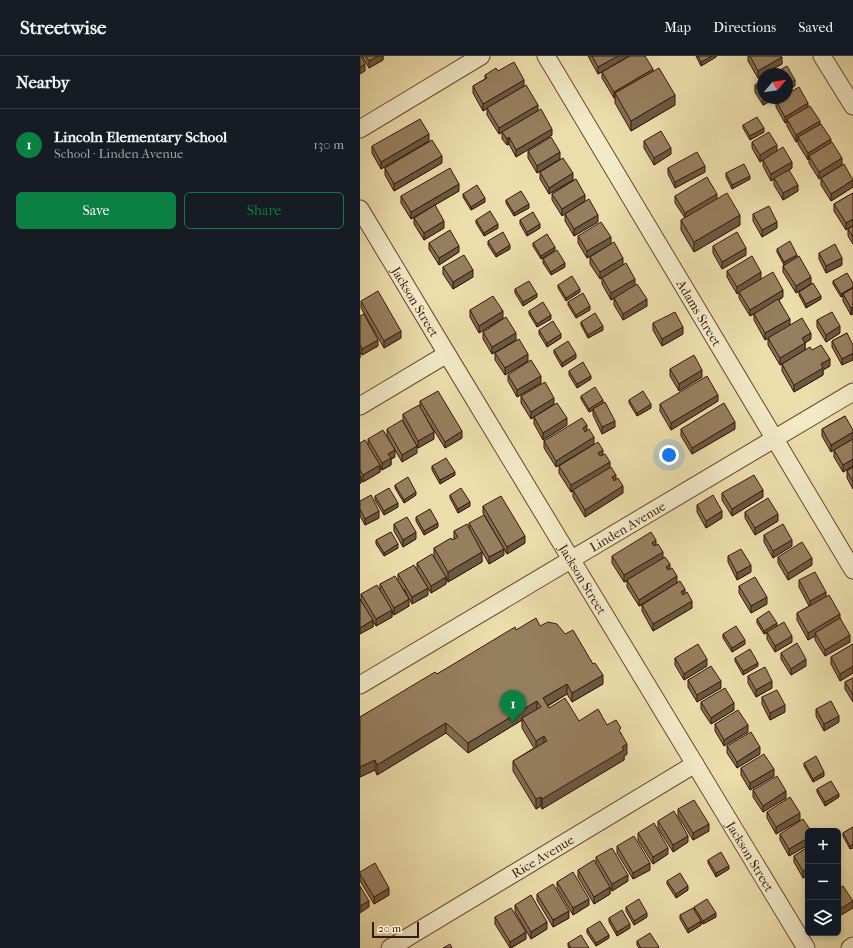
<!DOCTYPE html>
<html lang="en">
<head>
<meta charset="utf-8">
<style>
	body { margin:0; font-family:"IM FELL French Canon",serif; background:#20242c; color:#f1f3f6 }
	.controls { position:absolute; right:12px; bottom:12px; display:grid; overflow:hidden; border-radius:6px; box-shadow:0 2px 6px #0003 }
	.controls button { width:36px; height:36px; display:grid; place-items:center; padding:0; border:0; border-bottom:1px solid #363941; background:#171b24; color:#f1f3f6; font:20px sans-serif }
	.compass { position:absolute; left:397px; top:12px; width:36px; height:36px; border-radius:50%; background:#171b24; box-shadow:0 2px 6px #0003; rotate:61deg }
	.scale { position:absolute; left:12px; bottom:10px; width:47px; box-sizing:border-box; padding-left:4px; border:2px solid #39190d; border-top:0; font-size:11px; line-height:14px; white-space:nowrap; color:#39190d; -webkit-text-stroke:3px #f3eac8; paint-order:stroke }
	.you { position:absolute; left:309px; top:399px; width:14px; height:14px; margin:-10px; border:3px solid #fff; border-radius:50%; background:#1a73e8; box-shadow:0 0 0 6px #1a73e833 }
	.badge { display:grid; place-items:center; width:26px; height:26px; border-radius:50%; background:#0b8043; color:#fff; font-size:13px; font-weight:700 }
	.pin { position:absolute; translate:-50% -33px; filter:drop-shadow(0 1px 2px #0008) }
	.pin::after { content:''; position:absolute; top:21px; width:14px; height:12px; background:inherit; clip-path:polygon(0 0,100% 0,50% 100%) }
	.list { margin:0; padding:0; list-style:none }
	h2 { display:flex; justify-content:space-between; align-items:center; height:52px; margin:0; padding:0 16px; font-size:17px }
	h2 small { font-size:13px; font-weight:400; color:#9ea1a6 }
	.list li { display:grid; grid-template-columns:26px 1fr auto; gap:12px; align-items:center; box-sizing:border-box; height:72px; padding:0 16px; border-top:1px solid #363941 }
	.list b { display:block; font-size:15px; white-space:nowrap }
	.list p { margin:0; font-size:13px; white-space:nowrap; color:#9ea1a6 }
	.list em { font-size:13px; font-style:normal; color:#9ea1a6 }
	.actions { display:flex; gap:8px; padding:12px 16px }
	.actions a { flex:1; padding:9px 0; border:1px solid #0b8043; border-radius:6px; text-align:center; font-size:14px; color:#0b8043 }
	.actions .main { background:#0b8043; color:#fff }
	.icon { flex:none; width:22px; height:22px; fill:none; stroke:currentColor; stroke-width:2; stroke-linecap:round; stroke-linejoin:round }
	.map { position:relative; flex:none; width:493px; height:892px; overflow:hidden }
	header { display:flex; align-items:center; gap:24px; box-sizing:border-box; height:56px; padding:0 20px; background:#171b24; border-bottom:1px solid #363941 }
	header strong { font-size:19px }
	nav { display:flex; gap:22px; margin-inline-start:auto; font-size:14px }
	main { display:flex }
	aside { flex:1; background:#171b24 }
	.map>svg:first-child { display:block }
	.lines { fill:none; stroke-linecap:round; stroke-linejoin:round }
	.minor-casing { stroke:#664a34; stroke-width:19 }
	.minor { stroke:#f3eac8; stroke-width:17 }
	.wall { fill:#816d52; stroke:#39190d }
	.shaded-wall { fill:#695942; stroke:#39190d }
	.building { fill:#967f5f; stroke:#39190d }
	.labels { text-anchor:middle; stroke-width:3.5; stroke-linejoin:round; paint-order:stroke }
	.street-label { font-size:13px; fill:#39190d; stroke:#f3eac8 }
</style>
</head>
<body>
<header>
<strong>Streetwise</strong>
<nav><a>Map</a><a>Directions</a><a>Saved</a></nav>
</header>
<main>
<aside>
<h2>Nearby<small></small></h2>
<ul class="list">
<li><span class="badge">1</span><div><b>Lincoln Elementary School</b><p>School · Linden Avenue</p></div><em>130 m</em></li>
</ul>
<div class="actions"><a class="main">Save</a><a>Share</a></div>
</aside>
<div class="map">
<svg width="493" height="892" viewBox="0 0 493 892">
	<rect width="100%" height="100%" fill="#ecdeab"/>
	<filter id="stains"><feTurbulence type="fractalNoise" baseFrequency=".005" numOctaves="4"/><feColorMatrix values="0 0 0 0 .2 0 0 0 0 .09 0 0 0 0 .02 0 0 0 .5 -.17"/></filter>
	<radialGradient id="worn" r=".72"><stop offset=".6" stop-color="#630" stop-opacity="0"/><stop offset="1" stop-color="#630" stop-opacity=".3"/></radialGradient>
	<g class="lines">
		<g class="minor-casing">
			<g id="minor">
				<path id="s1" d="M186,0L493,514"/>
				<polyline points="462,0 493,50"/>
				<polyline points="0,73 121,0"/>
				<path id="s2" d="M0,153L87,298L446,892"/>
				<polyline points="0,350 87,298"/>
				<path id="s3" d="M0,629L493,336"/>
				<path id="s4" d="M30,892L335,708"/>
				<polyline points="490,892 493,890"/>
			</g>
		</g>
		<use href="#minor" class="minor"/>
	</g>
	<g class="wall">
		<polygon points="2,0 23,0 23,4 9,12"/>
		<polygon points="228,0 269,0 238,18"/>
		<polygon points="336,0 356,0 356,1 341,10"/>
		<polygon points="388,0 421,0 422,8 404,18 403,18 403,19 398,22 388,5"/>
		<polygon points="138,15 164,30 192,79 156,101 149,88 147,89 142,83 142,76 139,78 127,59 127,52 123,55 113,37 113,30 125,23 125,19"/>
		<polygon points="293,15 315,49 271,75 255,47 255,42 254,42 242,22 242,16"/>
		<polygon points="395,29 416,42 403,49 395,36"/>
		<polygon points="416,45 448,51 471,87 482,109 459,123 449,107 449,103 448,104 438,88 438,85 436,86 427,70 427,66 425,67 416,51"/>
		<polygon points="383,69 404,76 390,84 383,72"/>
		<polygon points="69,85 21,113 12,97 12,90"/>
		<polygon points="284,85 311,98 294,109 284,92"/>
		<polygon points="392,86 417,95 432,112 429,114 438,135 423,144 414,129 414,123 411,125 403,110 403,104 400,106 392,92"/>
		<polygon points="168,95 200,103 177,117 168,102"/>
		<polygon points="82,107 34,135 25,119 25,112"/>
		<polygon points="308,112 345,116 315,132 308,118"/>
		<polygon points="180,116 213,124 189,138 180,123"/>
		<polygon points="366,117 390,123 372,133 366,121"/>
		<polygon points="461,122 493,123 493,131 471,145 461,129"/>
		<polygon points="216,123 202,160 192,144 192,138"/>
		<polygon points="99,135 51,163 41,147 41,140"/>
		<polygon points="493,137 486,174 474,155 474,148"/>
		<polygon points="103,138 125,146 111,154 103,141"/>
		<polygon points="315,140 357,143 380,169 334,196 321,174 321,164 325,162 315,147"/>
		<polygon points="146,144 169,152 154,160 146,147"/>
		<polygon points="205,158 238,166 214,180 205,165"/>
		<polygon points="393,158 417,172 402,181 393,165"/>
		<polygon points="54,162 84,172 64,184 54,168"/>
		<polygon points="116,164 138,172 124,180 116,167"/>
		<polygon points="160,164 180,172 167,180 160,168"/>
		<polygon points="493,170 493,188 488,180 488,173"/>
		<polygon points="218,180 251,188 227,202 218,187"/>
		<polygon points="128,185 150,193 136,201 128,189"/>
		<polygon points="69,187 99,196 79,209 69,193"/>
		<polygon points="173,187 195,194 181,203 173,190"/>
		<polygon points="353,190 386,199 362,213 353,197"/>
		<polygon points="417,193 437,201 451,228 436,237 423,216 423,210 424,209 417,196"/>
		<polygon points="459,197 482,209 466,217 459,203"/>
		<polygon points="230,201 263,209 287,250 263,264 254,249 254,242 251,244 242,228 242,222 240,223 230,208"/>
		<polygon points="183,203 205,211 191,219 183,207"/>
		<polygon points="83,211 113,221 93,233 83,218"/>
		<polygon points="367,215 401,223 423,241 419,244 430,269 451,283 445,287 445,294 420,309 408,289 408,282 405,284 394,264 394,258 390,260 379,242 379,236 377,238 367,221"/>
		<polygon points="473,225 493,227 491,259 483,245 483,240 481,241 473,228"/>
		<polygon points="198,229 220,236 206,245 198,232"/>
		<polygon points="155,233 177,241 163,250 155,237"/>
		<polygon points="439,236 461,243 446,252 439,239"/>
		<polygon points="1,245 41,282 24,292 1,252"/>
		<polygon points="208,246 230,254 216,262 208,249"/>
		<polygon points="110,254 143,262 119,277 110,261"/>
		<polygon points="169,255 191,263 177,271 169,258"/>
		<polygon points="0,260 18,290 2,299 0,296 0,302"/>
		<polygon points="457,264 480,277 466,286 457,271"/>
		<polygon points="221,266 243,274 228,282 221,269"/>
		<polygon points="293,267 323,278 302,290 293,274"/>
		<polygon points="179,274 201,282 187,291 179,278"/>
		<polygon points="123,276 156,284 132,298 123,283"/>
		<polygon points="487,277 482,309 472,291 472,285"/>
		<polygon points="194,294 216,302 202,311 194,297"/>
		<polygon points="135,297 168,305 145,319 135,304"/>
		<polygon points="422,308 470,310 463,314 463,319 434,336 422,315"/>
		<polygon points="310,313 342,321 319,335 310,320"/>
		<polygon points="209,315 231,323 217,332 209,319"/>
		<polygon points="148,319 181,327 157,341 148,325"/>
		<polygon points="161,340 194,348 171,363 161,347"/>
		<polygon points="221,340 243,347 255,371 242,378 233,359 233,354 229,356 221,343"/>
		<polygon points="269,344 291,352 277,360 269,347"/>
		<polygon points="60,345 102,382 85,392 60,352"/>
		<polygon points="358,345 311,374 300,355 300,348"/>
		<polygon points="43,358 74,383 58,392 43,365"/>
		<polygon points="485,360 471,396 462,380 462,373"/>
		<polygon points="174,361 207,369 183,384 174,368"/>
		<polygon points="27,373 57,397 42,406 27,380"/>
		<polygon points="321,373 375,373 332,398 321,380"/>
		<polygon points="227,374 234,388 196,411 184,392 184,385"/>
		<polygon points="8,383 35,401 31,403 31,409 22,414 20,410 20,416 3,426 1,423 1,427 0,428 0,387 8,389"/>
		<polygon points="493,383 493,410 483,416 474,401 474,394"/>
		<polygon points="243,399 263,437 225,461 213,441 213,435 211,436 199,417 199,410"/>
		<polygon points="72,410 95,419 80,428 72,414"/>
		<polygon points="493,411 493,433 487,422 487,415"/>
		<polygon points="35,429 56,439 44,447 35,432"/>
		<polygon points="362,437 403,441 372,460 362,444"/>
		<polygon points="90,439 110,450 98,457 90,442"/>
		<polygon points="15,440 38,451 24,459 15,444"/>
		<polygon points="0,445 19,462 5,469 0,460"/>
		<polygon points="337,449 362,462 346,472 337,456"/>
		<polygon points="123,450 165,487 147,498 123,457"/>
		<polygon points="385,456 418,465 395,479 385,462"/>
		<polygon points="56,461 78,471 64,479 56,465"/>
		<polygon points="109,467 144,499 129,508 121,494 122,506 88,526 86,522 86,528 71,537 57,514 57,507 74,502 74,492 94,483 94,475 109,473"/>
		<polygon points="34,468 56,483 43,491 34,475"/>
		<polygon points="404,479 432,490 413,502 404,486"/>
		<polygon points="16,484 38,492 24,500 16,488"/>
		<polygon points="296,489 303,502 310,513 317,527 325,538 332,552 293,575 282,555 282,549 279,550 267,531 267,525 264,526 252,507 252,500"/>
		<polygon points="368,500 391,516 377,524 368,506"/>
		<polygon points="418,501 452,509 428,524 418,507"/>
		<polygon points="38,518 68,539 52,548 44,533 49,550 34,559 32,555 32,561 16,570 13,565 13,571 1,545 1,538 20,534 20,528 38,524"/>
		<polygon points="439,524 466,540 480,562 490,586 465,600 455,584 455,580 448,584 437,564 437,557 449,550 439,531"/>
		<polygon points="379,530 407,548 391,557 379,537"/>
		<polygon points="397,563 417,571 432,586 415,596 407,583 407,577 404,578 397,567"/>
		<polygon points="180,570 243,628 212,646 207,638 188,650 189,652 219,665 247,669 261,677 267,698 264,700 264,704 182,753 181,750 176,753 153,715 153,705 174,692 162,672 162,664 108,697 86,677 17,719 15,714 0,721 0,661 156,574"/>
		<polygon points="363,578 385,588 372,596 363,582"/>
		<polygon points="493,588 493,617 480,625 471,608 471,601"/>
		<polygon points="421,597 446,610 431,619 421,603"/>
		<polygon points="315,602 347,610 324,624 315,609"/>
		<polygon points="375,602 398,610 383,619 375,605"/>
		<polygon points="388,620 412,632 396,641 388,627"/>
		<polygon points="493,622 493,646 485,633 485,626"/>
		<polygon points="328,624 361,632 337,646 328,631"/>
		<polygon points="402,641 425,656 410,664 402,648"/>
		<polygon points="341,646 374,654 351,668 341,653"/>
		<polygon points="456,653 479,666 464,675 456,660"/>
		<polygon points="355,668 388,676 364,690 355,675"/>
		<polygon points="367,690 400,698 377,712 367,697"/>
		<polygon points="444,707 464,720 453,726 444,710"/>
		<polygon points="381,712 414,720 390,734 381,719"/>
		<polygon points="457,733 479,741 465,750 457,736"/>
		<polygon points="393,734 426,742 403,756 393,741"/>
		<polygon points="318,753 349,775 333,784 318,760"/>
		<polygon points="407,756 440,764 416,778 407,762"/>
		<polygon points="298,765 328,786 313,796 298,772"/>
		<polygon points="493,771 490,793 483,780 483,777"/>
		<polygon points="448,775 448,789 429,800 420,784 420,778"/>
		<polygon points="278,777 308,798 293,808 278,784"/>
		<polygon points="257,790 290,814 273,823 257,797"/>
		<polygon points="448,791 448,819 443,822 434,806 434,800"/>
		<polygon points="236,801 268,825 252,835 250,832 250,838 234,848 218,821 218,814 236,808"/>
		<polygon points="348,804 369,813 356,821 348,807"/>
		<polygon points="0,816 29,839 14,848 0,825"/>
		<polygon points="448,820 448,830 447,828 447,821"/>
		<polygon points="307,825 328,834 316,842 307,828"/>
		<polygon points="197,826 229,849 213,859 197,832"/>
		<polygon points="177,838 209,862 193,871 177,844"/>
		<polygon points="155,849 187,873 171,883 155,856"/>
		<polygon points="266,851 287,861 274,869 266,855"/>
		<polygon points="334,851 356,861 343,868 341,866 341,869 328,877 320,863 320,859 334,854"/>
		<polygon points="135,861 166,883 151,892 150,892 135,868"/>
		<polygon points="249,862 270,872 257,880 249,866"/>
		<polygon points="227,873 249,882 236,890 227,877"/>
		<polygon points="277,885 299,892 279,892 277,889"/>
		<polygon points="208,887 229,892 209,892 208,890"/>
	</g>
	<g class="shaded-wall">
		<polygon points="18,0 23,0 23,4 9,12 9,5"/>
		<polygon points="258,0 269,0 238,18 238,11"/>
		<polygon points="352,0 356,0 356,1 341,10 341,6"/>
		<polygon points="422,1 422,8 404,18 403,18 403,19 398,22 398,15"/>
		<polygon points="5,8 5,15 0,18 0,11"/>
		<polygon points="293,13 293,20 255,37 255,42 254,42 254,36"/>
		<polygon points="164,24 164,30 123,55 123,48"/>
		<polygon points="435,24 435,30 427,35 427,28"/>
		<polygon points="315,39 315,49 271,75 271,65"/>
		<polygon points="404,42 416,42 403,49 403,43"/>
		<polygon points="448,47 448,54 427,63 427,66 425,67 425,61"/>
		<polygon points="178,49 178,55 139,78 139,72"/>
		<polygon points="460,65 460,72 438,81 438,85 436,86 436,79"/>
		<polygon points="404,72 404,76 390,84 390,80"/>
		<polygon points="192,73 192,79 156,101 156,94"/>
		<polygon points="69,78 69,85 21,113 21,106"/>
		<polygon points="149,81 149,88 147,89 147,83"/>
		<polygon points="471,83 471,90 449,100 449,103 448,104 448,97"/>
		<polygon points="417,89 417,96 400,106 400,99"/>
		<polygon points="311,92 311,98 294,109 294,102"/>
		<polygon points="200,96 200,103 177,117 177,110"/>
		<polygon points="82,100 82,107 34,135 34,128"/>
		<polygon points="482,102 482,109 459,123 459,116"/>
		<polygon points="432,106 432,112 411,125 411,118"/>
		<polygon points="345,110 345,116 315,132 315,126"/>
		<polygon points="213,117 213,124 189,138 189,132"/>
		<polygon points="390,120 390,123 372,133 372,129"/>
		<polygon points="493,124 493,131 471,145 471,138"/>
		<polygon points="99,128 99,135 51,163 51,156"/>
		<polygon points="438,129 438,135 423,144 423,137"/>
		<polygon points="357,138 357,145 325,163 325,157"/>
		<polygon points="225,139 225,145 202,160 202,153"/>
		<polygon points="125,142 125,146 111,154 111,151"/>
		<polygon points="169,148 169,152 154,160 154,157"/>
		<polygon points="238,159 238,166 214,180 214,173"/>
		<polygon points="380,159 380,169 334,196 334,186"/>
		<polygon points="493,163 493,170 486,174 486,167"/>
		<polygon points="84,165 84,172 64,184 64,177"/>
		<polygon points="417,166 417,172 402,181 402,174"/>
		<polygon points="138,168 138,172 124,180 124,177"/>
		<polygon points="180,168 180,172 167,180 167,176"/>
		<polygon points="251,181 251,188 227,202 227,195"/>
		<polygon points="150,189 150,193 136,201 136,198"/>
		<polygon points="99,190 99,196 79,209 79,202"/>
		<polygon points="195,191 195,194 181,203 181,200"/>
		<polygon points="386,192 386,199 362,213 362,206"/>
		<polygon points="437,199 437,202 424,210 424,206"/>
		<polygon points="263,202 263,209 240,223 240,216"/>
		<polygon points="482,202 482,209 466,217 466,210"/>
		<polygon points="205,207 205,211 191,219 191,216"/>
		<polygon points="113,214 113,221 93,233 93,226"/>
		<polygon points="401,216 401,223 377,238 377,231"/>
		<polygon points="451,221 451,228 436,237 436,230"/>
		<polygon points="275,223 275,230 251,244 251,237"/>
		<polygon points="493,231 493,234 483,238 483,240 481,241 481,238"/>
		<polygon points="220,233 220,236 206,245 206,242"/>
		<polygon points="423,234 423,241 390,260 390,254"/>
		<polygon points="177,238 177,241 163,250 163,246"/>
		<polygon points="461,240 461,243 446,252 446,248"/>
		<polygon points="287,243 287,250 263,264 263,258"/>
		<polygon points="230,250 230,254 216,262 216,259"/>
		<polygon points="493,251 493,258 491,259 491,252"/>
		<polygon points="143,255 143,262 119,277 119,270"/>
		<polygon points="191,259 191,263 177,271 177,268"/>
		<polygon points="430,263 430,270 405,284 405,277"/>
		<polygon points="243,270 243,274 228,282 228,279"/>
		<polygon points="480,270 480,277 466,286 466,279"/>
		<polygon points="323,271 323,278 302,290 302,283"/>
		<polygon points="41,275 41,282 24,292 24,285"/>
		<polygon points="156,277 156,284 132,298 132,291"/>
		<polygon points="451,277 451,283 445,287 445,294 420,309 420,302 442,282"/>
		<polygon points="201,278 201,282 187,291 187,287"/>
		<polygon points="18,284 18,290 2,299 2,293"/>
		<polygon points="493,297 493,304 482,309 482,303"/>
		<polygon points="168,298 168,305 145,319 145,312"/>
		<polygon points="216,298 216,302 202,311 202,307"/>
		<polygon points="470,303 470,310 463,314 463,319 434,336 434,329 461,308"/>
		<polygon points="342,314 342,321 319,335 319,328"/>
		<polygon points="181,320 181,327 157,341 157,334"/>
		<polygon points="231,320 231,323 217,332 217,328"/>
		<polygon points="358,339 358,345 311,374 311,367"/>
		<polygon points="194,342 194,348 171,363 171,356"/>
		<polygon points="243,344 243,348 233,353 233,354 229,356 229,353"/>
		<polygon points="291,348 291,352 277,360 277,357"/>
		<polygon points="207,362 207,369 183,384 183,377"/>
		<polygon points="255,365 255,371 242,378 242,371"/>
		<polygon points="375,366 375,373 332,398 332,392"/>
		<polygon points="227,369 227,376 223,379 223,372"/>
		<polygon points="102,375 102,382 85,392 85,386"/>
		<polygon points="74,376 74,383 58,392 58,385"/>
		<polygon points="493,376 493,383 471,396 471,389"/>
		<polygon points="234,381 234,388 196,411 196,405"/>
		<polygon points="57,390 57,397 42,406 42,399"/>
		<polygon points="35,394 35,401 31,403 31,409 22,414 22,407 28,398"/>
		<polygon points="243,394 243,401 238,403 238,397"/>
		<polygon points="493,403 493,410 483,416 483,409"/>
		<polygon points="250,406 250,413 211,436 211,429"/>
		<polygon points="20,409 20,416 3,426 3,419"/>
		<polygon points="95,416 95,419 80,428 80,424"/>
		<polygon points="256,419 256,425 252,428 252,421"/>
		<polygon points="1,420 1,427 0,428 0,421"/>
		<polygon points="263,430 263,437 225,461 225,454"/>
		<polygon points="403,434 403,441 372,460 372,453"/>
		<polygon points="56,436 56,439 44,447 44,444"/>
		<polygon points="110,446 110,450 98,457 98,453"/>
		<polygon points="38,447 38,451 24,459 24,455"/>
		<polygon points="19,455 19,462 5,469 5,463"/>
		<polygon points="362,455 362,462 346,472 346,465"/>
		<polygon points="418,458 418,465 395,479 395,472"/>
		<polygon points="78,467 78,471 64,479 64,475"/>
		<polygon points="56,476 56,483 43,491 43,484"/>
		<polygon points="165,480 165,487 147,498 147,491"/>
		<polygon points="296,484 296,491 292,494 292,487"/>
		<polygon points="432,484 432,490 413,502 413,495"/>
		<polygon points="38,488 38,492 24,500 24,497"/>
		<polygon points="144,493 144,499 129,508 129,501"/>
		<polygon points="122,496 122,506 88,526 88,516"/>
		<polygon points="303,496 303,503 264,526 264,519"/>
		<polygon points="452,502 452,509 428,524 428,517"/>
		<polygon points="310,508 310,515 306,518 306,511"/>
		<polygon points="391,509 391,516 377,524 377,517"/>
		<polygon points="317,520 317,527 279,550 279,544"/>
		<polygon points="86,521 86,528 71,537 71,530"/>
		<polygon points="68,532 68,539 52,548 52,541"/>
		<polygon points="325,533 325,540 321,542 321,536"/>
		<polygon points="466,536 466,543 450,551 450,545"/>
		<polygon points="407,541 407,548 391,557 391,550"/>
		<polygon points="49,543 49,550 34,559 34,552"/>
		<polygon points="332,545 332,552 293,575 293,568"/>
		<polygon points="32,554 32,561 16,570 16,563"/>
		<polygon points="480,558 480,565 455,577 455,580 448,584 448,577"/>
		<polygon points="13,564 13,571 0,578 0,572"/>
		<polygon points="417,567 417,571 404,578 404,575"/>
		<polygon points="490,579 490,586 465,600 465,594"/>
		<polygon points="432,580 432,586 415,596 415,590"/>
		<polygon points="385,584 385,588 372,596 372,592"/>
		<polygon points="347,603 347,610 324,624 324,618"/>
		<polygon points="446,603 446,610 431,619 431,613"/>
		<polygon points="398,607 398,610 383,619 383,615"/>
		<polygon points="493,610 493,617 480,625 480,618"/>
		<polygon points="243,619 243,628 212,646 212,637"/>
		<polygon points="361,625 361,632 337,646 337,639"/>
		<polygon points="412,625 412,632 396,641 396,634"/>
		<polygon points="207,628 207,638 183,652 183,642"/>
		<polygon points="177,645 177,655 162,662 162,664 108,697 108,687"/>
		<polygon points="374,647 374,654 351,668 351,662"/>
		<polygon points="425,649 425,656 410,664 410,657"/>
		<polygon points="479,660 479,666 464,675 464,668"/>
		<polygon points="86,667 86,677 17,719 17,709"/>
		<polygon points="388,669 388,676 364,690 364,684"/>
		<polygon points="184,680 184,690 176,695 176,685"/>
		<polygon points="267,688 267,698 264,700 264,704 182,753 182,743"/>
		<polygon points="400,691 400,698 377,712 377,706"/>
		<polygon points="15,704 15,714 0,721 0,711"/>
		<polygon points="414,713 414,720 390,734 390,727"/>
		<polygon points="464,716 464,720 453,726 453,723"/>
		<polygon points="426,735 426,742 403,756 403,750"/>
		<polygon points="479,738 479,741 465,750 465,746"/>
		<polygon points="181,741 181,750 176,753 176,743"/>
		<polygon points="440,757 440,764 416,778 416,771"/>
		<polygon points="349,768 349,775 333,784 333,777"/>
		<polygon points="328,780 328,786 313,796 313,789"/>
		<polygon points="448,782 448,789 429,800 429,793"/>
		<polygon points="493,788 493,792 490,793 490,790"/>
		<polygon points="308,792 308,798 293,808 293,801"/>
		<polygon points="290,807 290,814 273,823 273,817"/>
		<polygon points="369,810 369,813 356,821 356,817"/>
		<polygon points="448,812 448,819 443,822 443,815"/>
		<polygon points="268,819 268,825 252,835 252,828"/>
		<polygon points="480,822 480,829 478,830 478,823"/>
		<polygon points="328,830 328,834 316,842 316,838"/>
		<polygon points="250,831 250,838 234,848 234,841"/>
		<polygon points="29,832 29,839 14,848 14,841"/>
		<polygon points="229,843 229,849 213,859 213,852"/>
		<polygon points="9,845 9,851 0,857 0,850"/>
		<polygon points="493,845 493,852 478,861 478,854"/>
		<polygon points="209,855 209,862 193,871 193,864"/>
		<polygon points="287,857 287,861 274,869 274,865"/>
		<polygon points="356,857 356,861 343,868 343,865"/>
		<polygon points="341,865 341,869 328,877 328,873"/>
		<polygon points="187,866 187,873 171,883 171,876"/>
		<polygon points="270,868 270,872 257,880 257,876"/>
		<polygon points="166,876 166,883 150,892 150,886"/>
		<polygon points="249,879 249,882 236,890 236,887"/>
	</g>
	<g class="building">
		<polygon points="0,0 1,0 5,8 0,11"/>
		<polygon points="6,0 18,0 9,5"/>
		<polygon points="232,0 258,0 238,11"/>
		<polygon points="270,0 285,0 293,13 254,36 242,16"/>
		<polygon points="338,0 352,0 341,6"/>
		<polygon points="390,0 421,0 422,1 398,15"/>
		<polygon points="154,6 164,24 123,48 113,30 127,22 125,19 136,12 138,15"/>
		<polygon points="427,10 435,24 427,28 427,18 413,18"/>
		<polygon points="299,12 315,39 271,65 255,37"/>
		<polygon points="403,24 403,42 395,29"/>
		<polygon points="166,29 178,49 139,72 127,52"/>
		<polygon points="439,31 448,47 425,61 416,45 420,42 427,42 427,38"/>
		<polygon points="450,50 460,65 436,79 427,63"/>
		<polygon points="181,53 192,73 156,94 149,81 147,83 142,76"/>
		<polygon points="397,61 404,72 390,80 383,69"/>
		<polygon points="60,63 69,78 21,106 12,90"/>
		<polygon points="461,68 471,83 448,97 438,81"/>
		<polygon points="301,75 311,92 294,102 284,85"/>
		<polygon points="409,76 417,89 400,99 392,86"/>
		<polygon points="191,81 200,96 177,110 168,95"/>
		<polygon points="72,84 82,100 34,128 25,112"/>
		<polygon points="472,86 482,102 459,116 449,100"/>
		<polygon points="423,91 432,106 411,118 403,104"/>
		<polygon points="337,96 345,110 315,126 308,112"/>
		<polygon points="203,102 213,117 189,132 180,116"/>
		<polygon points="384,108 390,120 372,129 366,117"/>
		<polygon points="484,108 493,124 471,138 461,122"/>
		<polygon points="90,112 99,128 51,156 41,140"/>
		<polygon points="429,114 438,129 423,137 414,122"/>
		<polygon points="347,121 357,138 325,157 315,140"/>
		<polygon points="216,123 225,139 202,153 192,138"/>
		<polygon points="117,129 125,142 111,151 103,138"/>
		<polygon points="161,135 169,148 154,157 146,144"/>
		<polygon points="367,137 380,159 334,186 321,164"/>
		<polygon points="493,137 493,163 486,167 474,148"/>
		<polygon points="229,143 238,159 214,173 205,158"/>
		<polygon points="75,149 84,165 64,177 54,162"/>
		<polygon points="409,150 417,166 402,174 393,158"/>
		<polygon points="130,155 138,168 124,177 116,164"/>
		<polygon points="173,156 180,168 167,176 160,164"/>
		<polygon points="241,166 251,181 227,195 218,180"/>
		<polygon points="493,170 493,181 488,173"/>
		<polygon points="90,174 99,190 79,202 69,187"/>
		<polygon points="143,176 150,189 136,198 128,185"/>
		<polygon points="377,176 386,192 362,206 353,190"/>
		<polygon points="187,178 195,191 181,200 173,187"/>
		<polygon points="430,185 437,199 424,206 417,193"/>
		<polygon points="254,186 263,202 240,216 230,201"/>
		<polygon points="475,188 482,202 466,210 459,197"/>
		<polygon points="197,194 205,207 191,216 183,203"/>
		<polygon points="104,199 113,214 93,226 83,211"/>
		<polygon points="392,200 401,216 377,231 367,215"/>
		<polygon points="439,200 451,221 436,230 423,210"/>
		<polygon points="266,207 275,223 251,237 242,222"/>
		<polygon points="413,216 423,234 390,254 379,236"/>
		<polygon points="487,217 493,227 493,231 481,238 473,225"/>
		<polygon points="212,220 220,233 206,242 198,229"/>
		<polygon points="169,225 177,238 163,246 155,233"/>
		<polygon points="453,227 461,240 446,248 439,236"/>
		<polygon points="277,228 287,243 263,258 254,242"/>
		<polygon points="493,232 493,251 491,252 483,238"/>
		<polygon points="18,235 41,275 24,285 1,245"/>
		<polygon points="223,237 230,250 216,259 208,246"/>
		<polygon points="133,240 143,255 119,270 110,254"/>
		<polygon points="418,243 430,263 405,277 394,258"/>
		<polygon points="183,246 191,259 177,268 169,255"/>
		<polygon points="315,256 323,271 302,283 293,267"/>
		<polygon points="472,256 480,270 466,279 457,264"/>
		<polygon points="235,257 243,270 228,279 221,266"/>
		<polygon points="4,258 18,284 2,293 0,288 0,260"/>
		<polygon points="146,261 156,277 132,291 123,276"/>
		<polygon points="442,262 451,277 442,282 445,287 420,302 408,282"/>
		<polygon points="193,265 201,278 187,287 179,274"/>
		<polygon points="487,277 493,289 493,297 482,303 472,285"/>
		<polygon points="159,283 168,298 145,312 135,297"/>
		<polygon points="208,285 216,298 202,307 194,294"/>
		<polygon points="461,289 470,303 461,308 463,312 434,329 422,308 450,291 452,294"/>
		<polygon points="334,299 342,314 319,328 310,313"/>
		<polygon points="171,304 181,320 157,334 148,319"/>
		<polygon points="223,306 231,320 217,328 209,315"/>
		<polygon points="347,320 358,339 311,367 300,348"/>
		<polygon points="185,326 194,342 171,356 161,340"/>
		<polygon points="235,331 243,344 229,353 221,340"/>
		<polygon points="78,335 102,375 85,386 60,345"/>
		<polygon points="283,335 291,348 277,357 269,344"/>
		<polygon points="245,346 255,365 242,371 233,353"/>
		<polygon points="197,347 207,362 183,377 174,361"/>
		<polygon points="364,347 375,366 332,392 321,373"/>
		<polygon points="59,349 74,376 58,385 43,358"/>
		<polygon points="485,360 493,374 493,376 471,389 462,373"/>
		<polygon points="222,362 227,369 223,372 225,376 229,373 234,381 196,405 184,385"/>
		<polygon points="42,364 57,390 42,399 27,373"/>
		<polygon points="23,374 35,394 28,398 31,402 22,407 8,383"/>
		<polygon points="493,383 493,403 483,409 474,394"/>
		<polygon points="5,384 20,409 3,419 0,414 0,387"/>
		<polygon points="238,386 243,394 238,397 240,400 245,398 250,406 211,429 199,410"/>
		<polygon points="86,402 95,416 80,424 72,410"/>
		<polygon points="251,411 256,419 252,421 254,425 258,422 263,430 225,454 213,434"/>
		<polygon points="493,411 493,426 487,415"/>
		<polygon points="394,419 403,434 372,453 362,437"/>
		<polygon points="48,421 56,436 44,444 35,429"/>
		<polygon points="29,432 38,447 24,455 15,440"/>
		<polygon points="101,432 110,446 98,453 90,439"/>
		<polygon points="11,439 19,455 5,463 0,453 0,445"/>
		<polygon points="353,439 362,455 346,465 337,449"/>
		<polygon points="141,440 165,480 147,491 123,450"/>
		<polygon points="408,442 418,458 395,472 385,456"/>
		<polygon points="70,453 78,467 64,475 56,461"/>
		<polygon points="124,459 144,493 129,501 109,467"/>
		<polygon points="47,461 56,476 43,484 34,468"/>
		<polygon points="107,468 122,496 88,516 74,492 91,482 92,484 98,481 94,475"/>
		<polygon points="423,468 432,484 413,495 404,479"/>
		<polygon points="31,476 38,488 24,497 16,484"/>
		<polygon points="291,476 296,484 292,487 294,490 298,488 303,496 264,519 252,500"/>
		<polygon points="442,486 452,502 428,517 418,501"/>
		<polygon points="381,493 391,509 377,517 368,500"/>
		<polygon points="72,498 86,521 71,530 57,507"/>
		<polygon points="305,501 310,508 306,511 308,514 312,512 317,520 279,544 267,524"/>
		<polygon points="54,509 68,532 52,541 38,518"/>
		<polygon points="455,516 466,536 450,545 439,524"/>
		<polygon points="35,520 49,543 34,552 20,528"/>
		<polygon points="395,521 407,541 391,550 379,530"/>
		<polygon points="320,525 325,533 321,536 323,539 327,536 332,545 293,568 282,549"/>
		<polygon points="17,529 32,554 16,563 1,538"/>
		<polygon points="469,539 480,558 448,577 437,557"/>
		<polygon points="0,543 13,564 0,572"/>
		<polygon points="409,555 417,567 404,575 397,563"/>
		<polygon points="176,562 180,570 188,566 197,568 205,578 213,574 233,608 235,607 243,619 212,637 207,628 183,642 189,652 205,642 219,665 238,653 247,669 256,664 261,672 259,674 267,688 262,691 264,694 182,743 181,741 176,743 153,705 187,685 184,680 176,685 162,662 181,651 177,645 108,687 86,667 17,709 15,704 0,711 0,661 75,616 77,618 155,571 156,574"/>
		<polygon points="480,562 490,579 465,594 455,577"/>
		<polygon points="424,566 432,580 415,590 407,576"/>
		<polygon points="376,570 385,584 372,592 363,578"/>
		<polygon points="437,587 446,603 431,613 421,597"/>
		<polygon points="338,588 347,603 324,618 315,602"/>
		<polygon points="493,588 493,610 480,618 471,601"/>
		<polygon points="390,593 398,607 383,615 375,602"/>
		<polygon points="351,610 361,625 337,639 328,624"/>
		<polygon points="405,611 412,625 396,634 388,620"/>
		<polygon points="493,622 493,639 485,626"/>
		<polygon points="365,632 374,647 351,662 341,646"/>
		<polygon points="417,634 425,649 410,657 402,641"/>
		<polygon points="471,645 479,660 464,668 456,653"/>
		<polygon points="378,654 388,669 364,684 355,668"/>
		<polygon points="391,676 400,691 377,706 367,690"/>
		<polygon points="404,698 414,713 390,727 381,712"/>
		<polygon points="456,700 464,716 453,723 444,707"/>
		<polygon points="417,720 426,735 403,750 393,734"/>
		<polygon points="471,725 479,738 465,746 457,733"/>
		<polygon points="430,741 440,757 416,771 407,756"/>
		<polygon points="334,744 349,768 333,777 318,753"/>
		<polygon points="314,755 328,780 313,789 298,765"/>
		<polygon points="443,763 451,775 448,775 448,782 429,793 420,778"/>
		<polygon points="294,767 308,792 293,801 278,777"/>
		<polygon points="493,771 493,788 490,790 483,777"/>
		<polygon points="274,780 290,807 273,817 257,790"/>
		<polygon points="448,791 448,812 443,815 434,800"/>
		<polygon points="252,792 268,819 252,828 236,801"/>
		<polygon points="361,796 369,810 356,817 348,804"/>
		<polygon points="234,804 250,831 234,841 218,814"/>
		<polygon points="15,807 29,832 14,841 0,818 0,816"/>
		<polygon points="213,816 229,843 213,852 197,826"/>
		<polygon points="320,817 328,830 316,838 307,825"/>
		<polygon points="193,828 209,855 193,864 177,838"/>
		<polygon points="0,830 9,845 0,850"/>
		<polygon points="483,830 493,845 478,854 478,833"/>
		<polygon points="171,839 187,866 171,876 155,849"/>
		<polygon points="279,843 287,857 274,865 266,851"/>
		<polygon points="347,843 356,857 343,865 334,851"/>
		<polygon points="151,852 166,876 150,886 135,861"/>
		<polygon points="333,852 341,865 328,873 320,859"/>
		<polygon points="262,854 270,868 257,876 249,862"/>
		<polygon points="240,865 249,879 236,887 227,873"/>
		<polygon points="290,877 299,891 297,892 281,892 277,885"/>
		<polygon points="221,879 229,892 211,892 208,887"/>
		<polygon points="90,888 92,892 83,892"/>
	</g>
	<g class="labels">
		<g class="street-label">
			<text dy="5" stroke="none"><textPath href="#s2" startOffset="108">Jackson Street</textPath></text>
			<text dy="5" stroke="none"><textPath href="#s1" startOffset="299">Adams Street</textPath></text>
			<text dy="5" stroke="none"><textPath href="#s3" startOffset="311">Linden Avenue</textPath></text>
			<text dy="5" stroke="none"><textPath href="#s2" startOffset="432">Jackson Street</textPath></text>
			<text dy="5" stroke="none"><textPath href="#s4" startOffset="178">Rice Avenue</textPath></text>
			<text dy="5" stroke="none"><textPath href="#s2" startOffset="756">Jackson Street</textPath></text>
		</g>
	</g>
	<rect width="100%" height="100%" filter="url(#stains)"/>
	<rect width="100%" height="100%" fill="url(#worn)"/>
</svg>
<div class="controls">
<button>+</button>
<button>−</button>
<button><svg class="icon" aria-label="layers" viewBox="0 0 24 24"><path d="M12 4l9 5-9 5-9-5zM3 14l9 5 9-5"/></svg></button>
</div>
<svg class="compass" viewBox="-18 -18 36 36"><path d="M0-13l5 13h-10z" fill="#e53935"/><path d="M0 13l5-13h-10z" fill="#9ea1a6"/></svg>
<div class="scale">20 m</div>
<div class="you"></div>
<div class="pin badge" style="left:153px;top:667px">1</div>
</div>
</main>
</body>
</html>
